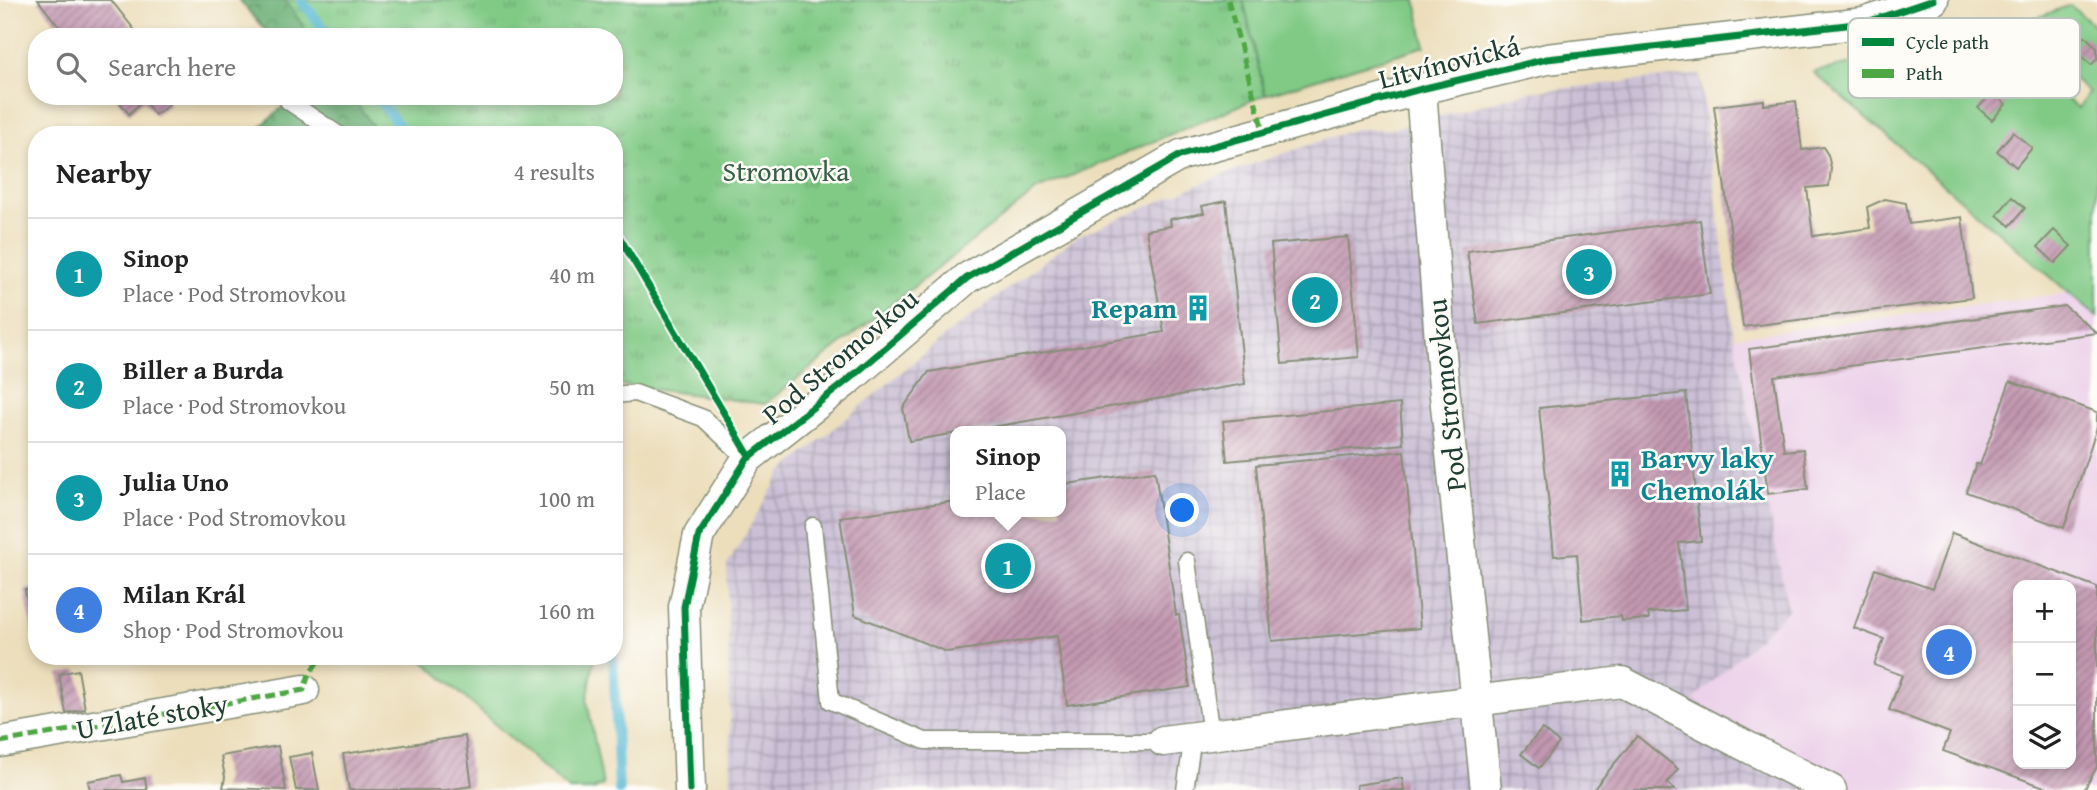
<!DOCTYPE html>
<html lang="en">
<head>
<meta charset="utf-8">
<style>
	body { margin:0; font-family:"Gentium Book Plus",serif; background:#f2f2f2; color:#222 }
	.controls { position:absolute; right:21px; bottom:21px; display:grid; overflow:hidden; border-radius:14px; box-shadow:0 4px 10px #0003 }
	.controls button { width:63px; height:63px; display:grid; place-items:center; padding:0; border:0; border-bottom:2px solid #e0e0e0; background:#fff; color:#222; font:35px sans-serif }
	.you { position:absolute; left:1183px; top:511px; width:24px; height:24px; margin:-18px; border:5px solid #fff; border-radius:50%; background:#1a73e8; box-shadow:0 0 0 10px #1a73e833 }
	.badge { display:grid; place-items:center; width:46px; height:46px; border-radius:50%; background:#c8321e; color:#fff; font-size:23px; font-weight:700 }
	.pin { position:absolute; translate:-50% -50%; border:4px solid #fff; box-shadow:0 2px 7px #0006 }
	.popup { position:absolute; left:950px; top:426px; width:116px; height:91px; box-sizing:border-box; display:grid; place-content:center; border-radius:14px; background:#fff; filter:drop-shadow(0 2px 5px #0005); font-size:23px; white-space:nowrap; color:#767676 }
	.popup b { font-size:26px; color:#222 }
	.popup::after { content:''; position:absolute; left:50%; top:100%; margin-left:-14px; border:14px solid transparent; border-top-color:#fff }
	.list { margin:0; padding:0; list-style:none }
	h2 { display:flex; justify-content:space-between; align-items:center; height:91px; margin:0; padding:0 28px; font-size:30px }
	h2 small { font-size:23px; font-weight:400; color:#767676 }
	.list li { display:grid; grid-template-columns:46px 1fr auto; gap:21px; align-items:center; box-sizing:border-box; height:112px; padding:0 28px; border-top:2px solid #e0e0e0 }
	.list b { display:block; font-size:26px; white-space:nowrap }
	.list p { margin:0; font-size:23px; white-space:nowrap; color:#767676 }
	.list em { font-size:23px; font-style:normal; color:#767676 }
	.icon { flex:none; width:38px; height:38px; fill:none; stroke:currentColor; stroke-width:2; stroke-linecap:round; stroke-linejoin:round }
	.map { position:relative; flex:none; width:2097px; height:790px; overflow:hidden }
	.search { position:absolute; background:#fff; box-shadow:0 4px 10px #0003; left:28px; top:28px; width:595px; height:77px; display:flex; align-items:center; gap:18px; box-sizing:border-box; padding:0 24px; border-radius:28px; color:#767676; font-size:26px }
	.panel { position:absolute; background:#fff; box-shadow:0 4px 10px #0003; left:28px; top:126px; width:595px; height:539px; border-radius:28px }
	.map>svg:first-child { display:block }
	.built { fill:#ecd1ea; fill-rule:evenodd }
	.industrial { fill:url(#industrial-grid); fill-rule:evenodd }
	.green { fill:#81ca86; stroke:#50845d; stroke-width:2 }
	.forest { fill:url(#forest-crowns); stroke:#447654; stroke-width:2 }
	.park { fill:url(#park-tufts); stroke:#50845d; stroke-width:2 }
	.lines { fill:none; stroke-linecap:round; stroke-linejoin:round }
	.stream { stroke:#56b9d5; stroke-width:10 }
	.building { fill:url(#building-hatch); fill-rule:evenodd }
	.lane-casing { stroke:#868e78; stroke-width:19 }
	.street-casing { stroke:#868e78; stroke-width:33 }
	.lane { stroke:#fff; stroke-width:16 }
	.street { stroke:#fff; stroke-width:30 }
	.quiet { stroke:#4fa644; stroke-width:5; stroke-dasharray:10 5; stroke-linecap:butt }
	.cycleway-casing { stroke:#fdfcf7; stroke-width:11 }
	.cycleway { stroke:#00873e; stroke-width:7 }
	.labels { text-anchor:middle; stroke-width:5; stroke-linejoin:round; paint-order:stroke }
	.street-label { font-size:28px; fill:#1f3d34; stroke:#fdfcf7 }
	.park-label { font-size:28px; fill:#386048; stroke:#fdfcf7 }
	.culture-label { font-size:28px; font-weight:bold; fill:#0d838f; stroke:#fdfcf7; text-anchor:end }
	.key { fill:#fdfcf7; stroke:#bac3bc; stroke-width:2 }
	.key-label { font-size:19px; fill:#1f3d34 }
</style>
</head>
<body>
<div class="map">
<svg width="2097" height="790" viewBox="0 0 2097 790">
	<defs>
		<pattern id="industrial-grid" width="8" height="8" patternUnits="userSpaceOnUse" patternTransform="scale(1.75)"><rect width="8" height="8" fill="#cbbfd5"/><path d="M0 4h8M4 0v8" fill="none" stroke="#a49cae"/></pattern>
		<pattern id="forest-crowns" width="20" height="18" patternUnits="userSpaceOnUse" patternTransform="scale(1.75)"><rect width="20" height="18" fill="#68ae73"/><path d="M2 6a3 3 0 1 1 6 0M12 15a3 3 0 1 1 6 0" fill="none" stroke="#558f5f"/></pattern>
		<pattern id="park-tufts" width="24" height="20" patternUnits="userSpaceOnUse" patternTransform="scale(1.75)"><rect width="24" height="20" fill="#81ca86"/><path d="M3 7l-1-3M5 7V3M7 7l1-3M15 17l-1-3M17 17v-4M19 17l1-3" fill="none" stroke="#69a56e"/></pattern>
		<pattern id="building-hatch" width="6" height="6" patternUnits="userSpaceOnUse" patternTransform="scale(1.75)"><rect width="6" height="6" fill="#c398b1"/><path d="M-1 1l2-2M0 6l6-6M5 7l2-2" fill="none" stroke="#9e7d91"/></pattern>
	</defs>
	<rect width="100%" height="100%" fill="#fdfcf7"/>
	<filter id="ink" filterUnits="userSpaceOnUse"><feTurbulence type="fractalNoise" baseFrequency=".0143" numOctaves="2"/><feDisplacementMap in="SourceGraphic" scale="14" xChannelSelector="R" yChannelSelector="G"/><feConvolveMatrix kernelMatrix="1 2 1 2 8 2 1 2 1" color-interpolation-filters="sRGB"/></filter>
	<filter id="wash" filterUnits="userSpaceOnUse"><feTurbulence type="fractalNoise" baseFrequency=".00686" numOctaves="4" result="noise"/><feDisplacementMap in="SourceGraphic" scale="28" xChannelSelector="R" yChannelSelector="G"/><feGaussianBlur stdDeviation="1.57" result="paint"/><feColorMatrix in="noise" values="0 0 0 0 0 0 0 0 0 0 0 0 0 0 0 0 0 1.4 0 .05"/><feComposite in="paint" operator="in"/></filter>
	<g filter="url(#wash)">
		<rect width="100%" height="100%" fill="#ecdebb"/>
		<path class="built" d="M2069,293L2097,317V790H1856L1693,700L1788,610L1734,337ZM2018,585H2071V764H2018Z"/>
		<path class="industrial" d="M1700,74L1734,337L1788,610L1693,700L1843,784L1838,790H731L727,565L782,472L945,336L1076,237L1219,176L1355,129H1391L1529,92ZM956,431H1060V512H956Z"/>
		<g class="green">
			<polygon points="1243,0 1416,0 1425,46 1265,95"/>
			<polygon points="2070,5 2097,28 2097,317 1813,72 1992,35 2078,108 2089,92 2013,27"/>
			<polygon points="418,656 595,656 587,701 603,785 593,790 569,790"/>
		</g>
		<g class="forest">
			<polygon points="239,0 442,0 464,37 271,37"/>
			<polygon points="295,96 501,96 525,135 258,135 257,130"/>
		</g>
		<polygon class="park" points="285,0 1243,0 1265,95 1037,190 765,404 614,384 614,135 379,135 352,96 614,96 614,37 311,37"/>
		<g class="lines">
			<g class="stream">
				<polyline points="301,0 330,37"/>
				<polyline points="376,96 406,135"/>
				<polyline points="613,656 619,790"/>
			</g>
		</g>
		<g id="blocks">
			<g class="building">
				<polygon points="38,0 111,0 140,37 67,37"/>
				<polygon points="2085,36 2097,48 2097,59 2091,65 2073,49"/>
				<polygon points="1872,65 1886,79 1873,93 1859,79"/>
				<polygon points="1993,92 2006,104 1992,120 1978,108"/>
				<polygon points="115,96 163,96 169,105 155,115 143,100 129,114"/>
				<polygon points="1764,100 1764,105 1796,101 1802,150 1823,147 1828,155 1831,168 1829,186 1807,188 1813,236 1870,228 1867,207 1885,199 1906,203 1909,224 1962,217 1972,298 1743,327 1714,106"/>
				<polygon points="2013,132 2032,148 2016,167 1997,151"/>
				<polygon points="2012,197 2025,208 2010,226 1997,215"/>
				<polygon points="1226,201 1245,384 909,441 903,408 929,372 1164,332 1146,230 1171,226 1170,219 1204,213 1202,206"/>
				<polygon points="1700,220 1710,294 1478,324 1467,251"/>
				<polygon points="2054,230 2071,246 2055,263 2038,247"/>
				<polygon points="1348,237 1359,357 1282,364 1271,244"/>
				<polygon points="2065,306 2097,333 1774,376 1784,451 1803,449 1808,489 1768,494 1749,349"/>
				<polygon points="2010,381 2097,412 2097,427 2064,528 1966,492 1976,464 1980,465"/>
				<polygon points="1686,393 1701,541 1679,543 1686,610 1648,613 1649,619 1622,621 1621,616 1583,620 1577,554 1554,556 1539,408"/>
				<polygon points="1400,404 1403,444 1227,461 1223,421"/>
				<polygon points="1404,451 1420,628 1272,641 1256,465"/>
				<polygon points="1155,471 1176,615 1179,615 1190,687 1067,705 1057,636 947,652 855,615 840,517 956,501 956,512 1060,512 1060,485"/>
				<path d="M1952,533L2097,587V767L2084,790H2053L1943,751L1950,733L1889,710L1902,675L1874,665L1884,639L1854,628L1875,569L1932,589ZM2018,585H2071V764H2018Z"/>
				<polygon points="37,588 37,644 35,645 25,590"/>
				<polygon points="78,670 85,709 66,713 59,674"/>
				<polygon points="1542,729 1559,743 1539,768 1521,754"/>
				<polygon points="465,736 472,786 446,790 349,790 343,754"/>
				<polygon points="1637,736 1678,769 1667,783 1675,790 1593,790"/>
				<polygon points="278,746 286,790 223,788 225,777 221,756"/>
				<polygon points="312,753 319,790 296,790 289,757"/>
				<polygon points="121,775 123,782 145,778 147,790 90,790 88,781"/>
				<polygon points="1402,778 1404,790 1357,790 1356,785"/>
			</g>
		</g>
	</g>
	<g filter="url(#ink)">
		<use href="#blocks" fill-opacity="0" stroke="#868e78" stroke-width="2"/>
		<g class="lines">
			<g class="lane-casing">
				<g id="lane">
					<polyline points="288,101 339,135"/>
					<polyline points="614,395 635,393 703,418 747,459"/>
					<polyline points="813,526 831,701 925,741 1163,741"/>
					<polyline points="1187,561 1211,735"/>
					<polyline points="1185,790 1193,737"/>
				</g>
			</g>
			<g class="street-casing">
				<g id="street">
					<polyline points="1421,89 1442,367 1486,790"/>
					<polyline points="1163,741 1622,682 1831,790"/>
					<polyline points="0,742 304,690"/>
					<polyline points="690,790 684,607 699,535 747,459 849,379 967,278 1181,155 1421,89 1547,59 1864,23 1933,0"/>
				</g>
			</g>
			<use href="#lane" class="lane"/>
			<use href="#street" class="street"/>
			<g class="quiet">
				<polyline points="1228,0 1264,134"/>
				<polyline points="0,742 304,690 309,674 322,656"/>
			</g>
			<g class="cycleway-casing">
				<g id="cycleway">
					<polyline points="614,228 750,457"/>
					<polyline points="690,790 684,607 699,535 747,459 849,379 967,278 1181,155 1421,89 1547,59 1864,23 1933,0"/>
				</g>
			</g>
			<use href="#cycleway" class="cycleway"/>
		</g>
	</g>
	<defs>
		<g id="building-bare" transform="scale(2.1)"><path d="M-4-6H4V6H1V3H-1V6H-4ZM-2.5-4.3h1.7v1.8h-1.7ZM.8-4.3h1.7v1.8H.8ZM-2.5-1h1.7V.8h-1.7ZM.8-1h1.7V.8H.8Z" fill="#0f9aa8" stroke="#fdfcf7" stroke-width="2.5" paint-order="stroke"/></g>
	</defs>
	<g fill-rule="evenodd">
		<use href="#building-bare" x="1198" y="308"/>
		<use href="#building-bare" x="1620" y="474"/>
	</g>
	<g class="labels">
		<g class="street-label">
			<text transform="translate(1449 62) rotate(-14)" y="10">Litvínovická</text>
			<text transform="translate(840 356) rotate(-40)" y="10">Pod Stromovkou</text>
			<text transform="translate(1446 395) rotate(-96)" y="10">Pod Stromovkou</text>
			<text transform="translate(152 716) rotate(-10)" y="10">U Zlaté stoky</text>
		</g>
		<g class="park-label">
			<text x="786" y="181">Stromovka</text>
		</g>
		<g class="culture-label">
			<text x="1177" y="318">Repam</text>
			<text x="1641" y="468" text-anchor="start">Barvy laky<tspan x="1641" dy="32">Chemolák</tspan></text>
		</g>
	</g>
	<rect x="1848" y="18" width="232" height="80" rx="10" class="key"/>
	<rect x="1862" y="38" width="32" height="8" fill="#00873e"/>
	<rect x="1862" y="69" width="32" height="9" fill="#4fa644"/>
	<g class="key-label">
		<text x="1906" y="49">Cycle path</text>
		<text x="1906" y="80">Path</text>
	</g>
</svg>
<div class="controls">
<button>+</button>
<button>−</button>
<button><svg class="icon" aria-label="layers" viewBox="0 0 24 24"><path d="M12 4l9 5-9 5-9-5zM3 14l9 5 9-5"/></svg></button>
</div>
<div class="you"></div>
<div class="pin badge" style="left:1008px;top:566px;background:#0f9aa8">1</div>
<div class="popup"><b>Sinop</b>Place</div>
<div class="pin badge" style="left:1315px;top:300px;background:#0f9aa8">2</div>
<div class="pin badge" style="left:1589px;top:272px;background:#0f9aa8">3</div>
<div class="pin badge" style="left:1949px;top:652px;background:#3f7fe0">4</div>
<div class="search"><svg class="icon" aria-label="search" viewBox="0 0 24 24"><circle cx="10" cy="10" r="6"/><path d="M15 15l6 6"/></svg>Search here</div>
<section class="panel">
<h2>Nearby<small>4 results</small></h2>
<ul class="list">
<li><span class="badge" style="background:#0f9aa8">1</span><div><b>Sinop</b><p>Place · Pod Stromovkou</p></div><em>40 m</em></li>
<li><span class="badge" style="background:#0f9aa8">2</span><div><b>Biller a Burda</b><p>Place · Pod Stromovkou</p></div><em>50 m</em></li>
<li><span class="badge" style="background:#0f9aa8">3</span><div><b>Julia Uno</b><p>Place · Pod Stromovkou</p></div><em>100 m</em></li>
<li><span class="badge" style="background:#3f7fe0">4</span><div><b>Milan Král</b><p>Shop · Pod Stromovkou</p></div><em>160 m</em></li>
</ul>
</section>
</div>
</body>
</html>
